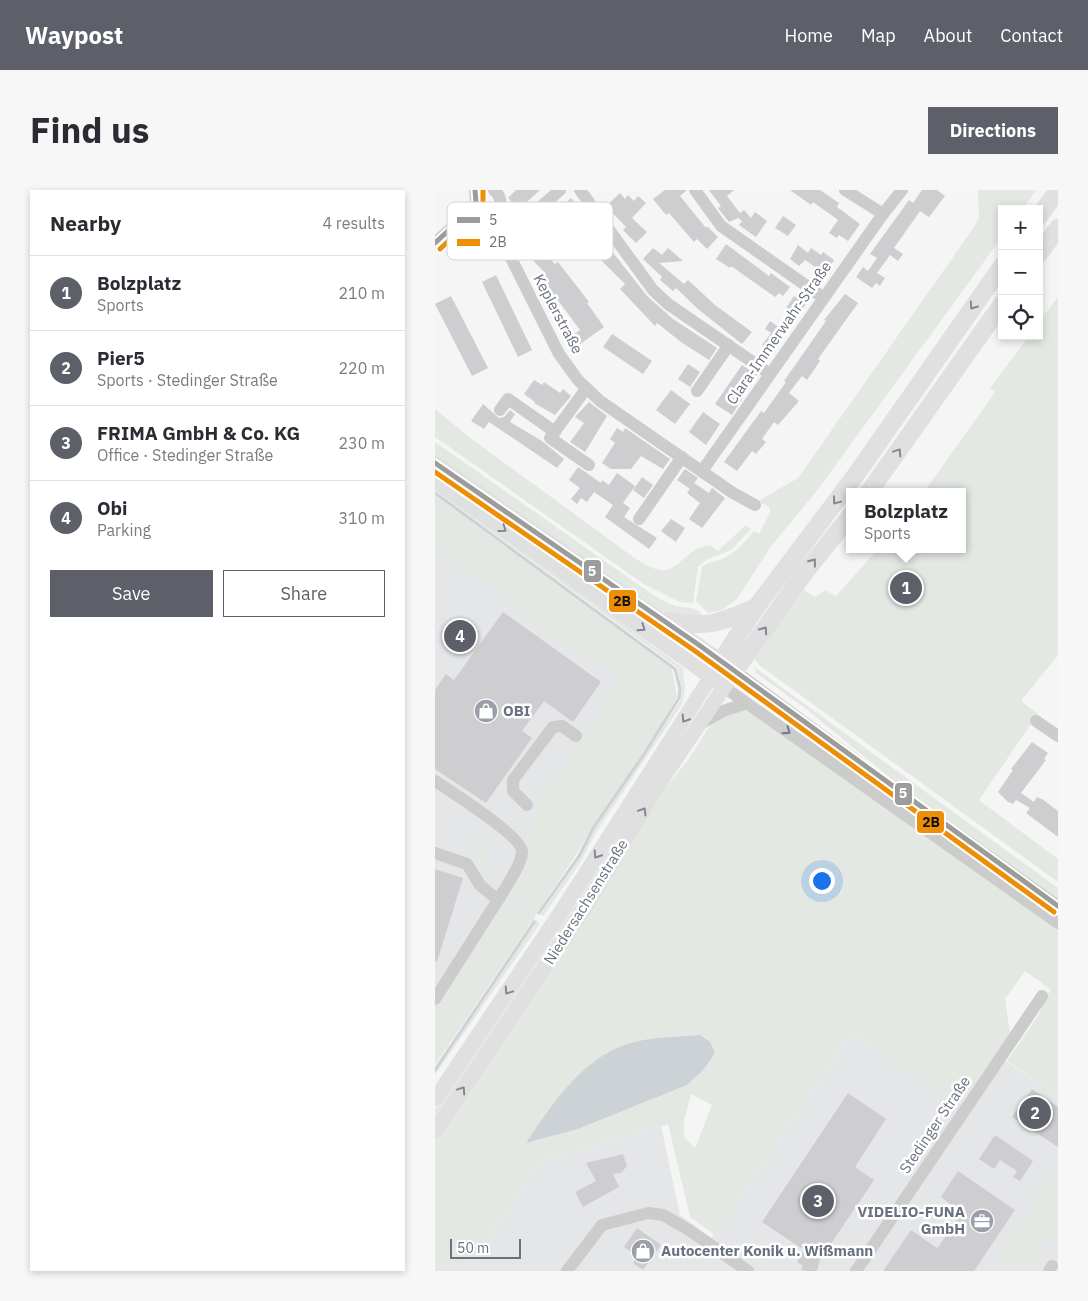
<!DOCTYPE html>
<html lang="en">
<head>
<meta charset="utf-8">
<style>
	body { margin:0; font-family:"IBM Plex Sans",sans-serif; background:#f7f7f7; color:#2b2b33 }
	.controls { position:absolute; right:15px; top:15px; display:grid; overflow:hidden; border-radius:0px; box-shadow:0 2px 8px #0003 }
	.controls button { width:45px; height:45px; display:grid; place-items:center; padding:0; border:0; border-bottom:1px solid #e1e1e2; background:#fff; color:#2b2b33; font:25px sans-serif }
	.scale { position:absolute; left:15px; bottom:12px; width:71px; box-sizing:border-box; padding-left:5px; border:2px solid #697181; border-top:0; font-size:14px; line-height:18px; white-space:nowrap; color:#697181; -webkit-text-stroke:4px #fff; paint-order:stroke }
	.you { position:absolute; left:386px; top:690px; width:18px; height:18px; margin:-12px; border:4px solid #fff; border-radius:50%; background:#1a73e8; box-shadow:0 0 0 8px #1a73e833 }
	.badge { display:grid; place-items:center; width:32px; height:32px; border-radius:50%; background:#5d5f69; color:#fff; font-size:16px; font-weight:700 }
	.pin { position:absolute; translate:-50% -50%; border:2px solid #fff; box-shadow:0 1px 5px #0006 }
	.popup { position:absolute; left:411px; top:298px; width:120px; height:65px; box-sizing:border-box; display:grid; place-content:center; border-radius:0px; background:#fff; filter:drop-shadow(0 1px 4px #0005); font-size:16px; white-space:nowrap; color:#7c7c81 }
	.popup b { font-size:19px; color:#2b2b33 }
	.popup::after { content:''; position:absolute; left:50%; top:100%; margin-left:-10px; border:10px solid transparent; border-top-color:#fff }
	.list { margin:0; padding:0; list-style:none }
	h2 { display:flex; justify-content:space-between; align-items:center; height:65px; margin:0; padding:0 20px; font-size:21px }
	h2 small { font-size:16px; font-weight:400; color:#7c7c81 }
	.list li { display:grid; grid-template-columns:32px 1fr auto; gap:15px; align-items:center; box-sizing:border-box; height:75px; padding:0 20px; border-top:1px solid #e1e1e2 }
	.list b { display:block; font-size:19px; white-space:nowrap }
	.list p { margin:0; font-size:16px; white-space:nowrap; color:#7c7c81 }
	.list em { font-size:16px; font-style:normal; color:#7c7c81 }
	.actions { display:flex; gap:10px; padding:15px 20px }
	.actions a { flex:1; padding:11px 0; border:1px solid #5d5f69; border-radius:0px; text-align:center; font-size:18px; color:#5d5f69 }
	.actions .main { background:#5d5f69; color:#fff }
	.icon { flex:none; width:28px; height:28px; fill:none; stroke:currentColor; stroke-width:2; stroke-linecap:round; stroke-linejoin:round }
	.map { position:relative; flex:none; width:623px; height:1081px; overflow:hidden; border-radius:0px }
	header { display:flex; align-items:center; gap:30px; box-sizing:border-box; height:70px; padding:0 25px; background:#5d5f69; color:#fff }
	header strong { font-size:24px }
	nav { display:flex; gap:28px; margin-inline-start:auto; font-size:18px }
	.intro { display:flex; align-items:center; justify-content:space-between; box-sizing:border-box; height:120px; padding:0 30px }
	h1 { margin:0; font-size:35px }
	.button { padding:12px 22px; border-radius:0px; background:#5d5f69; color:#fff; font-size:18px; font-weight:700 }
	main { display:flex; gap:30px; padding:0 30px }
	aside { flex:1; background:#fff; border-radius:0px; box-shadow:0 2px 8px #0003 }
	.map>svg:first-child { display:block }
	.built { fill:#e5e6e7 }
	.green { fill:#e4e8e3; fill-rule:evenodd }
	.water { fill:#cdd2d6 }
	.lines { fill:none; stroke-linecap:round; stroke-linejoin:round }
	.stream { stroke:#cdd2d6; stroke-width:3 }
	.building { fill:#ceced0 }
	.minor { stroke:#cccccd; stroke-width:12 }
	.major { stroke:#e0e0e1; stroke-width:15 }
	.highway { stroke:#e0e0e1; stroke-width:18 }
	.bus-1-casing { stroke:#fff; stroke-width:9 }
	.bus-2-casing { stroke:#fff; stroke-width:9 }
	.bus-1 { stroke:#9c9c9d; stroke-width:5 }
	.bus-2 { stroke:#ec8f06; stroke-width:5 }
	.oneway { stroke:#818794 }
	.oneway2 { stroke:#737a89 }
	.labels { text-anchor:middle; stroke-width:5; stroke-linejoin:round; paint-order:stroke }
	.street-label { font-size:15px; fill:#697181; stroke:#fff }
	.poi-label { font-size:15px; font-weight:bold; fill:#697181; stroke:#fff; text-anchor:start }
	.key { fill:#fff; stroke:#d2d4d9; stroke-width:1 }
	.key-label { font-size:14px; fill:#697181 }
	.line-badge { stroke:#fff; stroke-width:2 }
	.badge-label { font-size:14px; text-anchor:middle; font-weight:bold; fill:#fff }
	.pale-badge-label { font-size:14px; text-anchor:middle; font-weight:bold; fill:#111 }
</style>
</head>
<body>
<header>
<strong>Waypost</strong>
<nav><a>Home</a><a>Map</a><a>About</a><a>Contact</a></nav>
</header>
<div class="intro"><h1>Find us</h1><a class="button">Directions</a></div>
<main>
<aside>
<h2>Nearby<small>4 results</small></h2>
<ul class="list">
<li><span class="badge">1</span><div><b>Bolzplatz</b><p>Sports</p></div><em>210 m</em></li>
<li><span class="badge">2</span><div><b>Pier5</b><p>Sports · Stedinger Straße</p></div><em>220 m</em></li>
<li><span class="badge">3</span><div><b>FRIMA GmbH &amp; Co. KG</b><p>Office · Stedinger Straße</p></div><em>230 m</em></li>
<li><span class="badge">4</span><div><b>Obi</b><p>Parking</p></div><em>310 m</em></li>
</ul>
<div class="actions"><a class="main">Save</a><a>Share</a></div>
</aside>
<div class="map">
<svg width="623" height="1081" viewBox="0 0 623 1081">
	<rect width="100%" height="100%" fill="#f5f5f5"/>
	<g class="built">
		<polygon points="0,314 242,506 229,530 147,653 143,662 0,875"/>
		<polygon points="416,842 532,917 565,867 623,907 623,1081 29,1081 107,971 226,936 245,1025 276,1048 393,880"/>
	</g>
	<g class="green">
		<path d="M543,0H601L588,19H567V47L381,302L337,355L301,410L287,420L273,423L261,411L267,377C273,371 282,372 289,368C302,362 311,351 319,341L324,344L335,322V318L323,311L363,288L537,40L544,28Z"/>
		<polygon points="42,31 50,34 63,59 52,65 50,63 55,60 44,38 35,42 31,38"/>
		<polygon points="623,107 623,465 586,511 603,524 544,610 623,669 623,692 324,475 319,469 366,398 380,407 390,400 401,406 443,359 527,359 527,302 489,302 560,202 555,198 594,146 604,146 604,132"/>
		<path d="M0,219L38,250L201,369C208,373 217,379 226,380C243,383 255,353 277,356L283,361L311,335L316,339L296,360L271,370L263,377L258,413L245,412L210,395L0,247Z"/>
		<path d="M0,252L211,400C219,405 227,411 235,414C248,420 264,413 269,429L237,425L223,419L0,264Z"/>
		<polygon points="0,295 248,478 250,499 247,514 162,641 143,676 108,726 72,705 92,665 102,616 114,596 145,554 146,545 163,526 164,518 181,494 180,489 171,477 153,470 78,417 79,412 0,356 0,305 237,479 242,506 229,530 103,722 106,724 138,677 160,638 245,511 247,501 242,477 0,301"/>
		<polygon points="319,477 623,698 623,710 470,600 375,522 321,483"/>
		<polygon points="323,509 623,723 623,726 322,510"/>
		<path d="M308,520L320,523L623,740V907L572,871L605,823L606,814L616,800L590,781L570,809L575,843L526,914L416,842L393,880L279,1044L255,1027L233,934L107,971L29,1081H0V950L158,716L224,606L253,570L276,534L287,525ZM264,846L252,895L143,939L91,953C120,915 149,864 199,852C220,847 243,848 264,846ZM256,904L277,915L260,958L249,947V931Z"/>
		<polygon points="225,577 157,695 0,929 0,920"/>
		<polygon points="3,581 73,632 81,620 86,626 84,636 74,637 0,584"/>
		<path d="M57,646L65,649L58,648L46,684L52,687L50,691C40,682 40,668 43,656Z"/>
		<polygon points="69,710 104,732 104,735 0,885 0,881 100,733 97,731 0,875 0,820 25,779 31,777 44,757 42,752"/>
		<polygon points="620,980 623,982 623,1055 612,1048 589,1081 574,1081 568,1076 564,1081 553,1081"/>
	</g>
	<path class="water" d="M265,845L275,852L280,863L269,879L252,895L143,939L91,953C117,914 150,864 199,852C220,847 243,847 265,845Z"/>
	<g class="lines">
		<g class="stream">
			<polyline points="0,303 240,479 245,499 244,508 209,564 159,637 144,666 104,723"/>
			<polyline points="0,880 99,732"/>
		</g>
	</g>
	<g class="building">
		<polygon points="81,0 105,0 84,19 73,8"/>
		<polygon points="230,0 252,0 245,6 271,38 272,36 283,47 272,59 262,49 259,52 234,23 231,25 218,9"/>
		<polygon points="274,0 299,0 292,6 305,23 309,20 316,28 320,22 332,31 321,47 304,35 307,31 303,28 294,32 283,18 286,16"/>
		<polygon points="355,0 385,0 404,13 402,17 425,34 413,51 404,45 402,48 394,43 403,30 378,12 376,15"/>
		<polygon points="487,0 502,0 510,6 494,27 485,21 459,58 468,64 463,71 455,65 442,83 450,88 445,96 441,93 437,98 421,87 428,77 433,81 442,68 435,64 474,10 478,13"/>
		<polygon points="185,3 190,9 193,5 199,11 203,6 211,13 197,28 212,42 201,53 188,40 191,37 171,16"/>
		<polygon points="136,8 159,33 178,59 176,60 212,106 238,129 282,158 274,170 246,152 222,133 220,136 185,99 190,94 156,60 161,54 135,28 136,27 127,16"/>
		<polygon points="348,26 361,35 353,46 340,38"/>
		<polygon points="98,40 109,52 105,57 120,74 123,72 154,112 152,113 169,137 141,157 134,148 145,140 105,86 110,83 94,66 99,62 87,49"/>
		<polygon points="291,54 334,86 336,83 355,97 348,106 344,103 340,107 296,76 295,78 281,69"/>
		<polygon points="363,55 373,63 376,58 386,65 388,62 399,70 390,84 370,70 364,76 355,69"/>
		<polygon points="218,58 227,65 233,58 248,71 224,73 249,94 253,90 280,115 317,142 307,154 263,119 241,98 238,101 225,90 227,87 208,69"/>
		<polygon points="61,85 97,160 83,167 47,92"/>
		<polygon points="410,104 423,113 383,169 385,171 372,190 367,186 354,203 364,211 343,235 339,232 327,249 331,252 321,264 317,261 302,281 289,272 326,221 329,223 351,192 349,191 391,131 389,130"/>
		<polygon points="16,106 53,178 37,186 0,114"/>
		<polygon points="359,106 371,114 360,129 349,121"/>
		<polygon points="335,131 349,141 344,149 347,151 338,163 327,155 336,143 330,139"/>
		<polygon points="177,144 217,171 208,184 168,157"/>
		<polygon points="253,174 265,182 255,197 243,189"/>
		<polygon points="307,175 322,185 297,225 280,214"/>
		<polygon points="99,190 107,195 109,192 125,203 128,199 136,206 120,225 99,213 100,212 89,204"/>
		<polygon points="236,200 255,214 240,234 221,220"/>
		<polygon points="154,212 172,226 150,262 135,252 149,233 140,227"/>
		<polygon points="48,214 64,228 69,227 75,220 80,224 75,232 107,251 129,269 122,278 54,232 49,239 36,231"/>
		<polygon points="268,222 285,234 271,255 254,242"/>
		<polygon points="182,238 188,242 190,238 235,269 228,279 206,266 196,279 176,279 167,273 180,253 175,249"/>
		<polygon points="143,277 166,293 167,290 174,295 182,283 200,296 188,313 195,318 189,327 222,348 214,359 170,327 178,315 159,302 152,312 146,308 142,314 136,309 145,298 134,290"/>
		<polygon points="250,279 263,288 259,293 274,303 277,298 290,308 267,338 254,329 265,313 252,303 255,299 242,290"/>
		<polygon points="207,287 218,295 209,308 198,300"/>
		<polygon points="236,329 250,338 241,352 226,341"/>
		<polygon points="68,422 166,492 138,532 109,511 87,541 97,548 51,613 0,579 0,500 11,484 19,490"/>
		<polygon points="597,552 613,563 609,569 611,570 586,603 599,612 602,607 607,609 623,621 623,647 591,623 595,618 581,610 578,614 573,612 563,602 578,580 576,579"/>
		<polygon points="0,679 28,688 2,772 0,771"/>
		<polygon points="597,899 623,917 623,957 577,927"/>
		<polygon points="413,903 451,929 420,977 439,990 391,1061 388,1059 382,1081 371,1081 366,1080 368,1076 362,1072 369,1060 327,1032"/>
		<polygon points="560,945 598,971 585,991 578,987 582,981 565,970 559,979 544,969"/>
		<polygon points="188,964 192,976 186,983 178,984 184,997 148,1017 140,1002 161,991 151,973"/>
		<polygon points="523,981 580,1020 539,1081 448,1081 476,1040 502,1058 504,1056 526,1022 506,1007"/>
		<polygon points="202,1038 226,1055 208,1080 198,1073 202,1066 189,1057"/>
	</g>
	<g class="lines">
		<g class="minor">
			<polyline points="145,0 218,100 233,114 335,184"/>
			<polyline points="260,0 286,36 389,108"/>
			<polyline points="410,0 448,24"/>
			<polyline points="41,12 60,36 124,164 143,190 165,211 298,303 320,315"/>
			<path d="M55,28C67,22 69,9 59,0"/>
			<polyline points="67,51 125,0"/>
			<polyline points="0,53 37,19 41,12 40,0"/>
			<polyline points="151,199 115,248 154,275"/>
			<polyline points="262,201 294,155"/>
			<polyline points="65,220 73,209 120,242"/>
			<polyline points="267,281 448,24 467,0"/>
			<polyline points="204,329 247,267"/>
			<polyline points="300,481 455,596 623,716"/>
			<polyline points="289,497 623,733"/>
			<polyline points="601,531 623,546"/>
			<polyline points="265,534 288,521 312,513"/>
			<path d="M0,591C15,601 86,646 87,661C88,673 70,698 63,710L45,695L32,674L0,663"/>
			<polyline points="92,615 78,601 78,590 118,537 127,536 141,546"/>
			<polyline points="0,809 63,710"/>
			<polyline points="132,1081 167,1035 213,1023 228,1025 254,1040 313,1081"/>
			<polyline points="421,1081 607,806"/>
			<polyline points="614,1081 617,1076"/>
		</g>
		<g class="major">
			<polyline points="0,273 300,481 222,597 153,713 0,941"/>
			<polyline points="0,290 284,493"/>
			<polyline points="0,909 131,714 286,471"/>
		</g>
		<g class="highway">
			<polyline points="604,26 623,1"/>
			<polyline points="604,64 623,38"/>
			<polyline points="434,302 567,114"/>
			<path d="M229,431C274,438 282,434 322,417"/>
			<polyline points="286,471 322,416 420,286 567,76"/>
			<polyline points="300,481 367,386 415,326"/>
		</g>
		<g class="bus-1-casing">
			<g id="bus-1">
				<polyline points="0,53 37,19 41,12 40,0"/>
				<polyline points="0,273 264,455 623,716"/>
			</g>
		</g>
		<g class="bus-2-casing">
			<g id="bus-2">
				<polyline points="5,59 43,23 48,14 48,0"/>
				<polyline points="0,282 260,461 619,722"/>
			</g>
		</g>
		<use href="#bus-1" class="bus-1"/>
		<use href="#bus-2" class="bus-2"/>
	</g>
	<defs><path id="oneway-chevron" d="M-2-3.5L2.5 0L-2 3.5" fill="none" stroke-width="1.6" stroke-linecap="round" stroke-linejoin="round" transform="scale(1.25)"/></defs>
	<g class="oneway">
		<use href="#oneway-chevron" transform="translate(538 116) rotate(125)"/>
		<use href="#oneway-chevron" transform="translate(463 262) rotate(-56)"/>
		<use href="#oneway-chevron" transform="translate(401 311) rotate(127)"/>
		<use href="#oneway-chevron" transform="translate(68 339) rotate(36)"/>
		<use href="#oneway-chevron" transform="translate(378 372) rotate(-52)"/>
		<use href="#oneway-chevron" transform="translate(207 438) rotate(35)"/>
		<use href="#oneway-chevron" transform="translate(329 440) rotate(-55)"/>
		<use href="#oneway-chevron" transform="translate(250 529) rotate(123)"/>
		<use href="#oneway-chevron" transform="translate(208 621) rotate(-59)"/>
		<use href="#oneway-chevron" transform="translate(162 665) rotate(123)"/>
		<use href="#oneway-chevron" transform="translate(73 801) rotate(124)"/>
		<use href="#oneway-chevron" transform="translate(27 900) rotate(-56)"/>
	</g>
	<use class="oneway2" href="#oneway-chevron" transform="translate(352 541) rotate(35)"/>
	<defs>
		<g id="shop-disc" transform="scale(1.25)"><circle r="9.5" fill="#9a9faa" stroke="#fff"/><path d="M-5-2.5h2.3a2.7 3.5 0 0 1 5.4 0H5L5.5 6h-11ZM-1.5-2.5h3a1.5 2.3 0 0 0-3 0Z" fill="#fff"/></g>
		<g id="office-disc" transform="scale(1.25)"><circle r="9.5" fill="#9a9faa" stroke="#fff"/><path d="M-6-3h4V-5.5h4V-3h4V5H-6ZM-1-4.5V-3h2v-1.5ZM-6 0V1H6V0Z" fill="#fff"/></g>
	</defs>
	<g fill-rule="evenodd">
		<use href="#shop-disc" x="51" y="521"/>
		<use href="#office-disc" x="547" y="1031"/>
		<use href="#shop-disc" x="208" y="1061"/>
	</g>
	<g class="labels">
		<g class="street-label">
			<text transform="translate(123 124) rotate(62)" y="5">Keplerstraße</text>
			<text transform="translate(344 143) rotate(-55)" y="5">Clara-Immerwahr-Straße</text>
			<text transform="translate(151 712) rotate(-58)" y="5">Niedersachsenstraße</text>
			<text transform="translate(500 935) rotate(-56)" y="5">Stedinger Straße</text>
		</g>
		<g class="poi-label">
			<text x="68" y="526">OBI</text>
			<text x="530" y="1027" text-anchor="end">VIDELIO-FUNA<tspan x="530" dy="17">GmbH</tspan></text>
			<text x="226" y="1066">Autocenter Konik u. Wißmann</text>
		</g>
	</g>
	<rect x="12" y="12" width="166" height="58" rx="8" class="key"/>
	<rect x="22" y="27" width="23" height="6" fill="#9c9c9d"/>
	<rect x="22" y="49" width="23" height="7" fill="#ec8f06"/>
	<g class="key-label">
		<text x="54" y="35">5</text>
		<text x="54" y="57">2B</text>
	</g>
	<g class="line-badge">
		<rect x="148" y="369" width="19" height="24" rx="5" fill="#9c9c9d"/>
		<rect x="173" y="399" width="29" height="24" rx="5" fill="#ec8f06"/>
		<rect x="459" y="592" width="19" height="24" rx="5" fill="#9c9c9d"/>
		<rect x="481" y="620" width="29" height="24" rx="5" fill="#ec8f06"/>
	</g>
	<g class="badge-label">
		<text x="157" y="386">5</text>
		<text x="468" y="608">5</text>
	</g>
	<g class="pale-badge-label">
		<text x="187" y="416">2B</text>
		<text x="496" y="637">2B</text>
	</g>
</svg>
<div class="controls">
<button>+</button>
<button>−</button>
<button><svg class="icon" aria-label="locate" viewBox="0 0 24 24"><circle cx="12" cy="12" r="6"/><path d="M12 2v4M12 18v4M2 12h4M18 12h4"/></svg></button>
</div>
<div class="scale">50 m</div>
<div class="you"></div>
<div class="pin badge" style="left:471px;top:398px">1</div>
<div class="popup"><b>Bolzplatz</b>Sports</div>
<div class="pin badge" style="left:600px;top:923px">2</div>
<div class="pin badge" style="left:383px;top:1011px">3</div>
<div class="pin badge" style="left:25px;top:446px">4</div>
</div>
</main>
</body>
</html>
